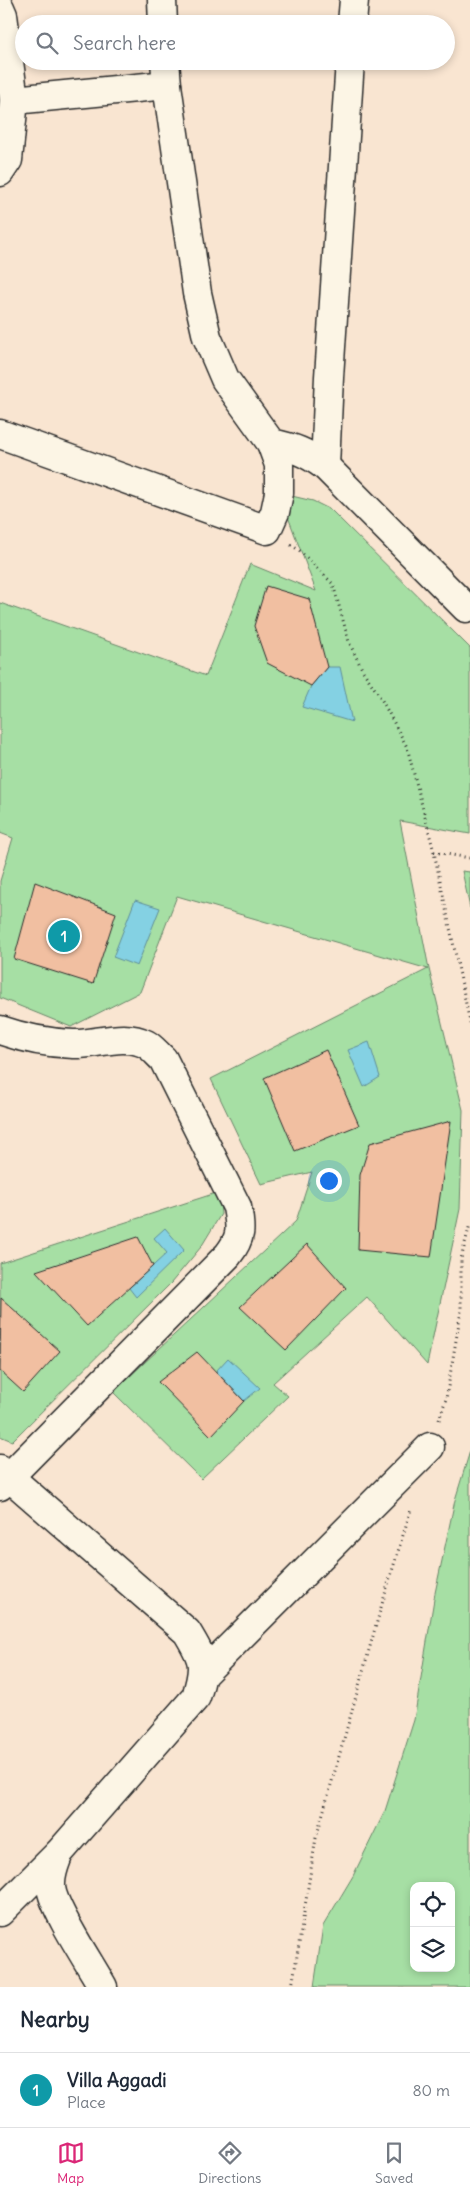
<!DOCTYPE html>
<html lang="en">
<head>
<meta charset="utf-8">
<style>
	body { margin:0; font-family:Delius,sans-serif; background:#f2f2f3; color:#1f2937 }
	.controls { position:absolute; right:15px; bottom:15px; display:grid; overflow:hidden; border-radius:10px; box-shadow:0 2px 8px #0003 }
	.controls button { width:45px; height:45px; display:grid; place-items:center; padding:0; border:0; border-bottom:1px solid #e0e1e3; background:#fff; color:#1f2937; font:25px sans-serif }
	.you { position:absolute; left:328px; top:1180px; width:18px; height:18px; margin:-12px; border:4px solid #fff; border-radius:50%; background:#1a73e8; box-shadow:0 0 0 8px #1a73e833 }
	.badge { display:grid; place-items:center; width:32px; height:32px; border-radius:50%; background:#db2777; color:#fff; font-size:16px; font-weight:700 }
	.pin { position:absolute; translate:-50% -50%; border:2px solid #fff; box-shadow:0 1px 5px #0006 }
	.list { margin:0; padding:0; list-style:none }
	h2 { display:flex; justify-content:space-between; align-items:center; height:65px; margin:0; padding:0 20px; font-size:21px }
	h2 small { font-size:16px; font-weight:400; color:#747a83 }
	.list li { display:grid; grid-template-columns:32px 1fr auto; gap:15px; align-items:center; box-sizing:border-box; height:75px; padding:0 20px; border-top:1px solid #e0e1e3 }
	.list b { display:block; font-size:19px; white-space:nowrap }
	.list p { margin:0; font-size:16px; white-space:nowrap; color:#747a83 }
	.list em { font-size:16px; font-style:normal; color:#747a83 }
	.icon { flex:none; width:28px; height:28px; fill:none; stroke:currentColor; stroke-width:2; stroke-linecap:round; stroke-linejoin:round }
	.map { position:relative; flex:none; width:470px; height:1987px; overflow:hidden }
	.search { position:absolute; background:#fff; box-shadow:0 2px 8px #0003; left:15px; right:15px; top:15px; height:55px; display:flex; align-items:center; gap:12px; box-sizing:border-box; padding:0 18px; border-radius:28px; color:#747a83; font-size:19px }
	.sheet { height:140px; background:#fff }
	nav { display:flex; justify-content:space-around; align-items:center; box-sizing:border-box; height:70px; border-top:1px solid #e0e1e3; background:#fff; font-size:14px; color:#747a83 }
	nav a { display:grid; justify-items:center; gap:2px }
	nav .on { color:#db2777 }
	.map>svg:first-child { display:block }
	.green { fill:#a6dfa4; stroke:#688568; fill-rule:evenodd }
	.water { fill:#84d1e3; stroke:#608f99 }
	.building { fill:#f1bfa1; stroke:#2b2b2b }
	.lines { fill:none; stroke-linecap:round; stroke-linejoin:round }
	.street-casing { stroke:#2b2b2b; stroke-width:31 }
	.path { stroke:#2b2b2b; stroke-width:3; stroke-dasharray:1 4; stroke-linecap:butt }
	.street { stroke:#fcf5e5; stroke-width:28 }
</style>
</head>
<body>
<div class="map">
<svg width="470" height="1987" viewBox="0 0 470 1987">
	<rect width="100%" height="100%" fill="#f9e5d1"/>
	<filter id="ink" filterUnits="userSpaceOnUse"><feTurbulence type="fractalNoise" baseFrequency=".02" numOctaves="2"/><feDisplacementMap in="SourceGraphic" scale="10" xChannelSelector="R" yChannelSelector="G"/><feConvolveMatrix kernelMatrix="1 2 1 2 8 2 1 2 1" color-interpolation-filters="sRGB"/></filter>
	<g filter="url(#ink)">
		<g class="green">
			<polygon points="279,493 313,501 331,510 470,648 470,834 400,821 429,969 463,1110 460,1209 427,1365 367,1297 273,1383 288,1396 201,1479 113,1392 296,1221 312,1172 261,1184 211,1079 428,969 177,896 140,992 71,1027 0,998 0,881 13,838 0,833 0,603 206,676 250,564 316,591"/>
			<polygon points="462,871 470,872 470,908"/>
			<polygon points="219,1192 221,1214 201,1247 171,1283 12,1441 0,1436 0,1263"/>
			<path d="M470,1451V1987H314L323,1926L353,1876L385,1811L414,1720L435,1593L455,1500ZM414,1886H451V1968H414Z"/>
		</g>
		<g class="water">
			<polygon points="327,667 340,667 352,722 302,707 311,686"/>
			<polygon points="135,900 160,908 137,966 113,957"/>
			<polygon points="369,1042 380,1077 364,1087 348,1050"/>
			<polygon points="165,1228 184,1250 136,1297 129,1288 167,1253 154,1238"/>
			<polygon points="228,1358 260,1388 244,1401 216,1371"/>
		</g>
		<g class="building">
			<polygon points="266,586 309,599 327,667 311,686 267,663 254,626"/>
			<polygon points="35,882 116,913 93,984 14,959"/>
			<polygon points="326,1050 359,1125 295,1151 264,1078"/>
			<polygon points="451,1121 431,1257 358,1250 360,1175 370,1143"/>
			<polygon points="138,1237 153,1266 87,1326 36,1271"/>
			<polygon points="307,1244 346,1288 286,1350 240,1307"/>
			<polygon points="1,1298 60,1351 23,1392 0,1371"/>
			<polygon points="197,1352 244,1401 211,1436 158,1382"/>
		</g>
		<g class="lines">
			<g class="street-casing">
				<g id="street">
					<polyline points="162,0 163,24"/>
					<polyline points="0,8 3,15 14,100 8,160 0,172"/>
					<polyline points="352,24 354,0"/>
					<polyline points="14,100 167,85"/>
					<polyline points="0,434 267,530 275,512 279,493 279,465 271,443 225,379 207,337 197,293 167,85 165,61"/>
					<path d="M271,443C294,448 306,452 325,466L466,608"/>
					<polyline points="325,466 329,377 350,61"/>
					<path d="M0,1030C23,1038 49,1043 73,1044C95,1045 124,1032 146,1044C152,1047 158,1055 163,1059L237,1207C241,1229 242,1237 228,1255L0,1486"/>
					<path d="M0,1469L187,1632C204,1660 206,1665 196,1697L59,1853C55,1864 50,1874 51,1887C53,1909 91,1965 103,1987"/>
					<polyline points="203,1674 430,1447"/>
					<polyline points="0,1912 58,1854"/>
				</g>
			</g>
			<g class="path">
				<polyline points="291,545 299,550 333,584 349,642 363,671 379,695 407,747 434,852 470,1023"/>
				<polyline points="434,852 470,858"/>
				<polyline points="439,1420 446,1399 461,1311 461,1259 470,1224"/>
				<polyline points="292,1987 316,1838 382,1604 411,1509"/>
			</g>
			<use href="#street" class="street"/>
		</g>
	</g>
</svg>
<div class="controls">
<button><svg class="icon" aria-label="locate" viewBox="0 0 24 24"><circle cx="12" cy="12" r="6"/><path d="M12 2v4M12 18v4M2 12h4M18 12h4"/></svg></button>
<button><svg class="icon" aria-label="layers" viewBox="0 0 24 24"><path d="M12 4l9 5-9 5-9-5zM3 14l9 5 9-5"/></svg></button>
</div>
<div class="you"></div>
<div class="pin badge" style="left:64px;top:936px;background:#0f9aa8">1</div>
<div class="search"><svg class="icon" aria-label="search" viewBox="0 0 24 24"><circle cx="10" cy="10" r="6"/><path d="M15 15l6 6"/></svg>Search here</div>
</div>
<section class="sheet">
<h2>Nearby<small></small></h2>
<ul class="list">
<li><span class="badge" style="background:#0f9aa8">1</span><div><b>Villa Aggadi</b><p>Place</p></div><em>80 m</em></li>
</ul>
</section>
<nav>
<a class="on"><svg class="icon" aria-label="map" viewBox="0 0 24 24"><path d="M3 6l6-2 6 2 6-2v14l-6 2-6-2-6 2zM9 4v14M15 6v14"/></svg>Map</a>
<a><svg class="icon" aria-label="directions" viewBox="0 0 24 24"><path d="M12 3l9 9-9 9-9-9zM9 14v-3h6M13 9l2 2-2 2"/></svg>Directions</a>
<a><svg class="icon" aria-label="saved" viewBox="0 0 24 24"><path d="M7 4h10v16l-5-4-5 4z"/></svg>Saved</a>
</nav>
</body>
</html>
